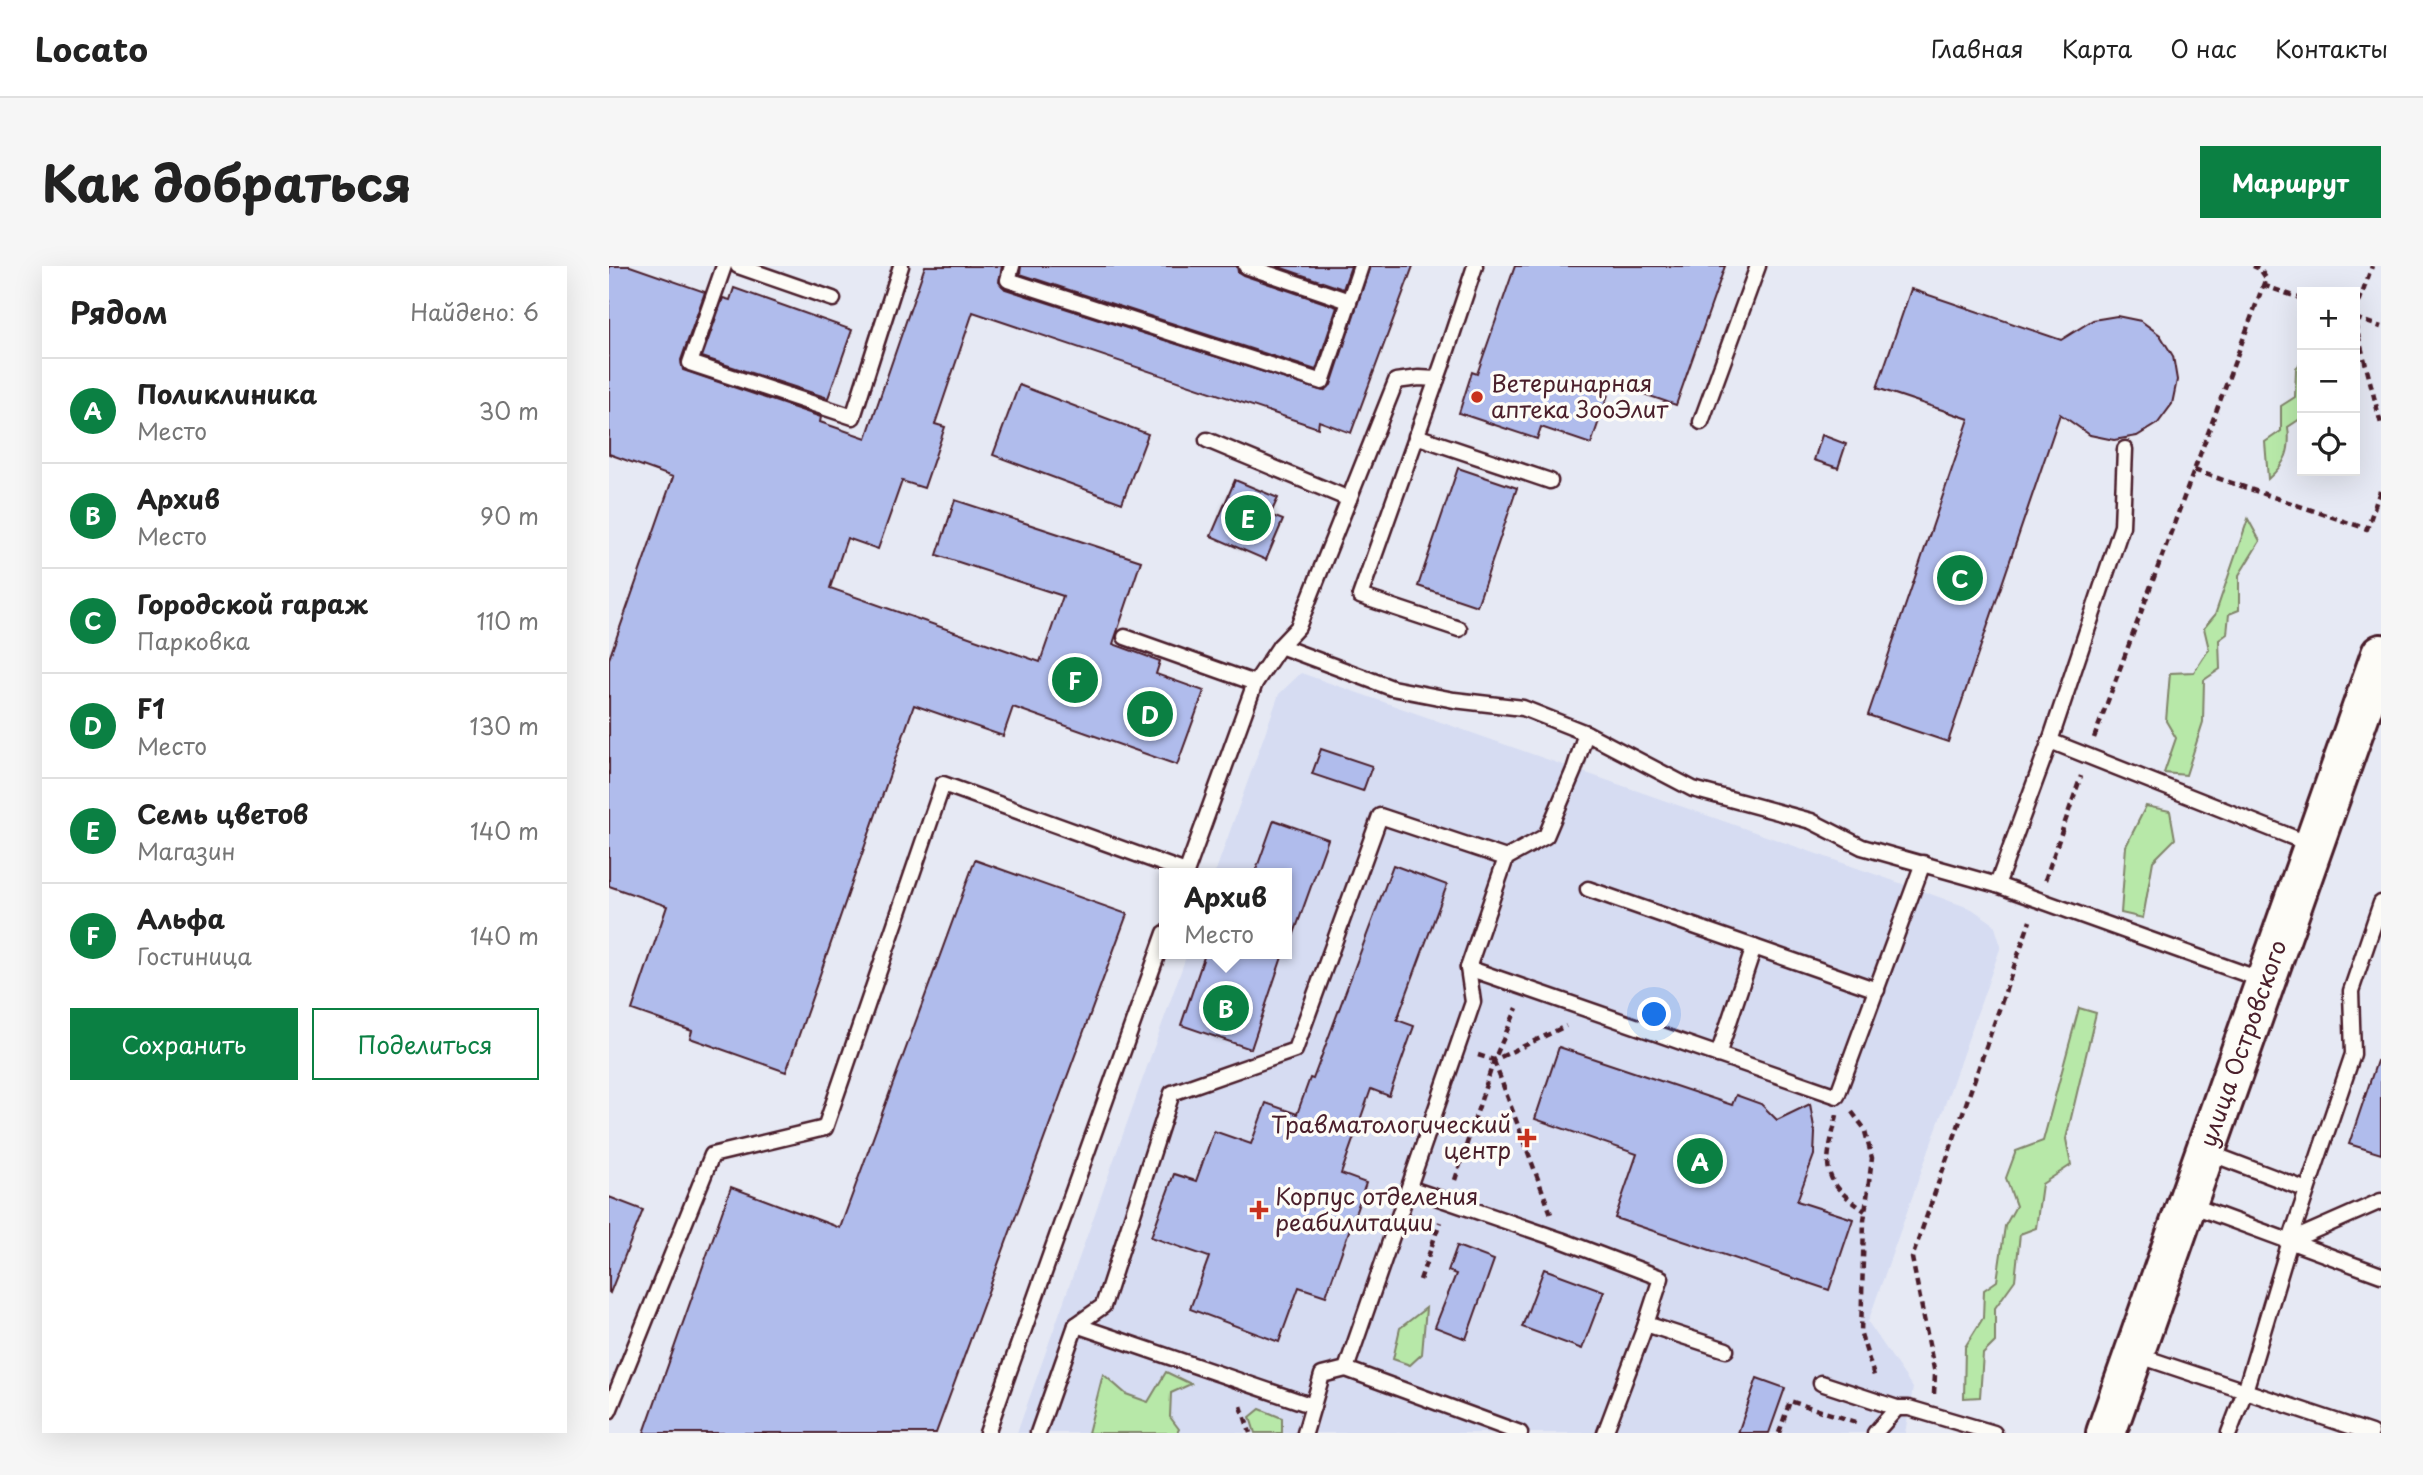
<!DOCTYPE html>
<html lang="ru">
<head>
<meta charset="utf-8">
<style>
	body { margin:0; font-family:"Playpen Sans",sans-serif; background:#f6f6f6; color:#222 }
	.controls { position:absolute; right:21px; top:21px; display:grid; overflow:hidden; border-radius:0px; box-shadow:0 7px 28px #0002 }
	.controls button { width:63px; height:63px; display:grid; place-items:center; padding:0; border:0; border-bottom:2px solid #e0e0e0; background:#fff; color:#222; font:35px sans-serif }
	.you { position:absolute; left:1046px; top:749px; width:24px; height:24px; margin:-18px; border:5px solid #fff; border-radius:50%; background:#1a73e8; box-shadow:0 0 0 10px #1a73e833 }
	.badge { display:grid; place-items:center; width:46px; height:46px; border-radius:50%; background:#0b8043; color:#fff; font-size:23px; font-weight:700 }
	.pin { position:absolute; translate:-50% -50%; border:4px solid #fff; box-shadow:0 2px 7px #0006 }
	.popup { position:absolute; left:550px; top:602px; width:133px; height:91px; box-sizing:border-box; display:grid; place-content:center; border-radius:0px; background:#fff; filter:drop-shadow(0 2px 5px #0005); font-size:23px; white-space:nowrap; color:#767676 }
	.popup b { font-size:26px; color:#222 }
	.popup::after { content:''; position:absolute; left:50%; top:100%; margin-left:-14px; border:14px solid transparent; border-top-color:#fff }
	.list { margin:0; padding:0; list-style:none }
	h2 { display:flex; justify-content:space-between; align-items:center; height:91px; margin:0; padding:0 28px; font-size:30px }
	h2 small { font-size:23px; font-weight:400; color:#767676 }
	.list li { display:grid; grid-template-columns:46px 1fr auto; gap:21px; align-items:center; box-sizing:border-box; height:105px; padding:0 28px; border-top:2px solid #e0e0e0 }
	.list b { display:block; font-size:26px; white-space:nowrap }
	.list p { margin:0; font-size:23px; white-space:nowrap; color:#767676 }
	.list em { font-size:23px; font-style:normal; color:#767676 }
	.actions { display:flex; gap:14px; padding:21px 28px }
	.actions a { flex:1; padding:16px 0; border:2px solid #0b8043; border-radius:0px; text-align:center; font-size:24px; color:#0b8043 }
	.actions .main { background:#0b8043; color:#fff }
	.icon { flex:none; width:38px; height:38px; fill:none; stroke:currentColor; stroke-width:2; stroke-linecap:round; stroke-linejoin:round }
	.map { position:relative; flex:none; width:1772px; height:1167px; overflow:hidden; border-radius:0px }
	header { display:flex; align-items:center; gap:42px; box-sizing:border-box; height:98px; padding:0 35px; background:#fff; border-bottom:2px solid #e0e0e0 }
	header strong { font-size:33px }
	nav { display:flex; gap:38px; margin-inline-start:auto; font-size:24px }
	.intro { display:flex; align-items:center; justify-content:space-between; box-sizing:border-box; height:168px; padding:0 42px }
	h1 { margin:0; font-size:49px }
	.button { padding:18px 32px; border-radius:0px; background:#0b8043; color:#fff; font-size:24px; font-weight:700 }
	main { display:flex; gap:42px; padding:0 42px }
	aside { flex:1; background:#fff; border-radius:0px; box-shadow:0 7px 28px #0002 }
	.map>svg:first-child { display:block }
	.built { fill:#d6dcf2 }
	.green { fill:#b7e8a8; stroke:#80846a; stroke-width:2 }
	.building { fill:#b0bcec; stroke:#4a1f2b; stroke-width:2 }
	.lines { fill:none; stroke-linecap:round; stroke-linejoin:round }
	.lane-casing { stroke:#4a1f2b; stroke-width:19 }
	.secondary-casing { stroke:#4a1f2b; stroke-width:44 }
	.path { stroke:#4a1f2b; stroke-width:4.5; stroke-dasharray:7 5; stroke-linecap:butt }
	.lane { stroke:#fdfcf7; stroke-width:14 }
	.secondary { stroke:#fdfcf7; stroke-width:38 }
	.poi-dot { fill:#c8321e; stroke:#fdfcf7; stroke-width:2.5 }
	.labels { text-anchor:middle; stroke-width:7; stroke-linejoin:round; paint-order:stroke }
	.poi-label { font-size:23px; fill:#4a1f2b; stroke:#fdfcf7; text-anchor:start }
	.street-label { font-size:23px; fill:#4a1f2b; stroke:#fdfcf7 }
</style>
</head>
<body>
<header>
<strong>Locato</strong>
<nav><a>Главная</a><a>Карта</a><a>О нас</a><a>Контакты</a></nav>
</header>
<div class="intro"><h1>Как добраться</h1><a class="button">Маршрут</a></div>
<main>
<aside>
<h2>Рядом<small>Найдено: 6</small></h2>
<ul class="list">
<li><span class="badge">A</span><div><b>Поликлиника</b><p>Место</p></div><em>30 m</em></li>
<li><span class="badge">B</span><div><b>Архив</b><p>Место</p></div><em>90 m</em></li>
<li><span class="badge">C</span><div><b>Городской гараж</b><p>Парковка</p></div><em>110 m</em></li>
<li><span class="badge">D</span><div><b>F1</b><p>Место</p></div><em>130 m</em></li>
<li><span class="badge">E</span><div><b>Семь цветов</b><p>Магазин</p></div><em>140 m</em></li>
<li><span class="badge">F</span><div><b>Альфа</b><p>Гостиница</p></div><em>140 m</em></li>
</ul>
<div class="actions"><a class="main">Сохранить</a><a>Поделиться</a></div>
</aside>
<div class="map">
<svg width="1772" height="1167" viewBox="0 0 1772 1167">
	<rect width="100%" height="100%" fill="#e6e9f4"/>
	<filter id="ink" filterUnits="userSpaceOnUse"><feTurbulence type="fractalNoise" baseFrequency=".0143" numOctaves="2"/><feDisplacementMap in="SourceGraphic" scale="14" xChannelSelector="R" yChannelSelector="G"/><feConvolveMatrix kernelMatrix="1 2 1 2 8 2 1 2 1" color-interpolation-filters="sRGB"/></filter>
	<g filter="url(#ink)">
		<polygon class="built" points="692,407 1305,622 1363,643 1385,658 1392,680 1259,1056 1304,1122 1296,1167 408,1167 578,688 678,688 678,607 606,607 670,428"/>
		<g class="green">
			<path d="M1693,96L1691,153L1679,161C1682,185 1677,197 1659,213L1656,176L1672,165V140L1686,131L1687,102Z"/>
			<polygon points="1639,253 1651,275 1630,309 1630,344 1620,348 1618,368 1610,374 1611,403 1595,414 1594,456 1577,509 1555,507 1567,472 1557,455 1561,407 1585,406 1600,383 1595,362 1606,349"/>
			<polygon points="1537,540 1561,545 1566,573 1544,595 1534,652 1512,647 1517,580"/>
			<polygon points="1470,742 1487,747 1457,873 1462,899 1433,918 1427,962 1411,968 1406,1014 1386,1042 1386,1076 1374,1088 1371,1131 1355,1132 1356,1081 1374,1052 1375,1024 1388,1015 1396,960 1407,940 1397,912 1407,885 1434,875"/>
			<polygon points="817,1042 813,1088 801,1099 784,1093 791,1062"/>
			<polygon points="557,1106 582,1118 562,1127 561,1151 570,1163 568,1167 479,1167 494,1108 517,1128 539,1136"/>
			<polygon points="651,1143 673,1152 673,1167 646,1167 641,1151"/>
		</g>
		<g class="building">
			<polygon points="0,0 21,0 96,26 72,94 74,104 212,151 211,156 257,172 316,0 393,0 390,16 396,23 714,125 722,119 761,0 804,0 742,167 710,155 709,162 364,46 326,158 336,161 315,222 293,215 269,283 238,272 221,322 431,396 454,330 328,289 346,234 532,295 504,378 551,395 547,408 595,425 568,499 404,441 394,470 305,439 177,806 81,772 83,765 23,744 58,640 0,620 0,393 64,211 0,188"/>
			<polygon points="412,0 628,0 629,6 634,9 728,41 707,104 411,8"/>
			<polygon points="667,0 742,0 734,23"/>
			<polygon points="906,0 1116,0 1067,139 1003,117 982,178 932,161 928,173 850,147 863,106 868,108"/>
			<polygon points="125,22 243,64 219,132 93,91 114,32 121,34"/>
			<polygon points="1302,23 1452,74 1484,54 1508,50 1532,55 1551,69 1564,90 1568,114 1563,138 1549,157 1528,170 1505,174 1481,169 1451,148 1339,476 1259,449 1360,153 1268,122"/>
			<polygon points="410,119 539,168 513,237 384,189"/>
			<polygon points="1213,169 1237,178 1229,202 1205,194"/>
			<polygon points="849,202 908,222 868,340 809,320"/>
			<polygon points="626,214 669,232 661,249 674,254 657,294 602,270"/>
			<polygon points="712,483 763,500 754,525 703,508"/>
			<polygon points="665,554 719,573 682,676 678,676 678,607 646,607"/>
			<polygon points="366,594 518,648 327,1167 35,1167 122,921 231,962"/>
			<polygon points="784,599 838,619 788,754 805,760 780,830 762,823 732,908 757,917 717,1030 690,1021 670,1076 581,1043 600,991 542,971 565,908 587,915 605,865 642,878 657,837 688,848 701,812 704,813"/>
			<polygon points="596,688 674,688 642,783 572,759"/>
			<polygon points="950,781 1123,839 1127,829 1152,838 1168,854 1201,838 1206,867 1205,889 1188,935 1244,953 1220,1024 1006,952 1028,888 926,853"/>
			<polygon points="1768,795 1772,796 1772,888 1740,878"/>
			<polygon points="0,931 34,944 1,1027 0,1026"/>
			<polygon points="848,980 885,994 857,1073 826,1061 847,1008 839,1005"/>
			<polygon points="935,1003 995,1025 973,1083 913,1061"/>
			<polygon points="1148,1112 1176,1122 1160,1167 1129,1167"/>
		</g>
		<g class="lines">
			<g class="lane-casing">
				<g id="lane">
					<polyline points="115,0 81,97 244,151 292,0"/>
					<polyline points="129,0 224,33"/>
					<polyline points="403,0 399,14 713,116 752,0"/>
					<polyline points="637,0 740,35"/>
					<polyline points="1092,156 1149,0"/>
					<polyline points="807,170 941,215"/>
					<polyline points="598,174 740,233"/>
					<polyline points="850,363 751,330 834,96 866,0"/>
					<polyline points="516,371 646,417"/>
					<polyline points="671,380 783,422 845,434 914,442 977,467 1084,523 1202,555 1253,581 1388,619 1656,715"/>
					<polyline points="1441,475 1703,579"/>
					<polyline points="577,607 646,417 671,380 689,361 787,115 810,112 828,113"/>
					<polyline points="1388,619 1441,475 1513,260 1516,183"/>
					<polyline points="979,623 1268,724"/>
					<polyline points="859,702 1228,830 1314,597"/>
					<polyline points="1109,789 1145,681"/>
					<polyline points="1598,886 1698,924"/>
					<polyline points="800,922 952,974 1052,1012 1037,1058"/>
					<polyline points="1579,938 1772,1009"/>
					<polyline points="1681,975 1772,935"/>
					<polyline points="467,1059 704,1140"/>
					<polyline points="1528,1089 1762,1167"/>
					<polyline points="737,1103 911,1167"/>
					<polyline points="1212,1117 1288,1142 1300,1142 1385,1167"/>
					<polyline points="0,1145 103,889 216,862 334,518 577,606"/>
					<polyline points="378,1167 556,667"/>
					<polyline points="429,1167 467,1059 494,1040 563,827 686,784 771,550 897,592"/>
					<polyline points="696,1167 713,1109 737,1103 864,736 859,702 897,592 937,570 965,504 977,467"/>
					<polyline points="996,1167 1037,1058 1117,1084"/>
					<polyline points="1266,1167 1288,1142"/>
					<polyline points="1620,1167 1636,1125 1681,975 1744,788 1742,725 1772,637"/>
				</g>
			</g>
			<g class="secondary-casing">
				<g id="secondary">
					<path id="s1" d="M1497,1167L1772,388"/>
				</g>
			</g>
			<g class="path">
				<polyline points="1654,19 1693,33"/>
				<polyline points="1746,48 1763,0"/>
				<polyline points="1746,52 1772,61"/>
				<polyline points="1746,57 1772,158"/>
				<polyline points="1585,204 1758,263 1772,222"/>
				<polyline points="1485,472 1657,12 1651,3 1644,0"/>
				<polyline points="1436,614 1472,510"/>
				<polyline points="869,789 885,794 957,760"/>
				<polyline points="885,795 942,948"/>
				<polyline points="1243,846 1255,862 1263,892 1255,955 1252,1068 1266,1113"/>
				<path d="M1228,849C1216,901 1209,912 1256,945"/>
				<polyline points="846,914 885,794 908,742"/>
				<polyline points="811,1014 831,956"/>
				<polyline points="1325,1128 1326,1108 1303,992 1421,655"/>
				<polyline points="632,1140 641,1167"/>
				<polyline points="1170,1167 1181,1135 1247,1156"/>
			</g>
			<use href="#lane" class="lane"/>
			<use href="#secondary" class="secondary"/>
		</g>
	</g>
	<g class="poi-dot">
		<circle cx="868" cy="131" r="7"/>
		<path d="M914.5 861.5h7v7h7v7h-7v7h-7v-7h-7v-7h7z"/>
		<path d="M646.5 933.5h7v7h7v7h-7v7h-7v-7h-7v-7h7z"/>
	</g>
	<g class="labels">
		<g class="poi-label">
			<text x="882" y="126">Ветеринарная<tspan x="882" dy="26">аптека ЗооЭлит</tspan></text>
			<text x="902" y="867" text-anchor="end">Травматологический<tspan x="902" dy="26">центр</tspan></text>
			<text x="666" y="939">Корпус отделения<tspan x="666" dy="26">реабилитации</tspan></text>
		</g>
		<g class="street-label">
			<text dy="8" stroke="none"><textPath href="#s1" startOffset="413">улица Островского</textPath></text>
		</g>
	</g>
</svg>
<div class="controls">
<button>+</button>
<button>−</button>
<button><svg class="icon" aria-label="locate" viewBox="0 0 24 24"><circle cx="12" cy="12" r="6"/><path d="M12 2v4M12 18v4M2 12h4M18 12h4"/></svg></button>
</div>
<div class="you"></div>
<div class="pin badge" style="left:1091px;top:895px">A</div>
<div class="pin badge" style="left:617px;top:742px">B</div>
<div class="popup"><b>Архив</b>Место</div>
<div class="pin badge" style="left:1351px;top:312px">C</div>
<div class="pin badge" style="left:541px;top:448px">D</div>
<div class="pin badge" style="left:639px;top:252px">E</div>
<div class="pin badge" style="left:466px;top:414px">F</div>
</div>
</main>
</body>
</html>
